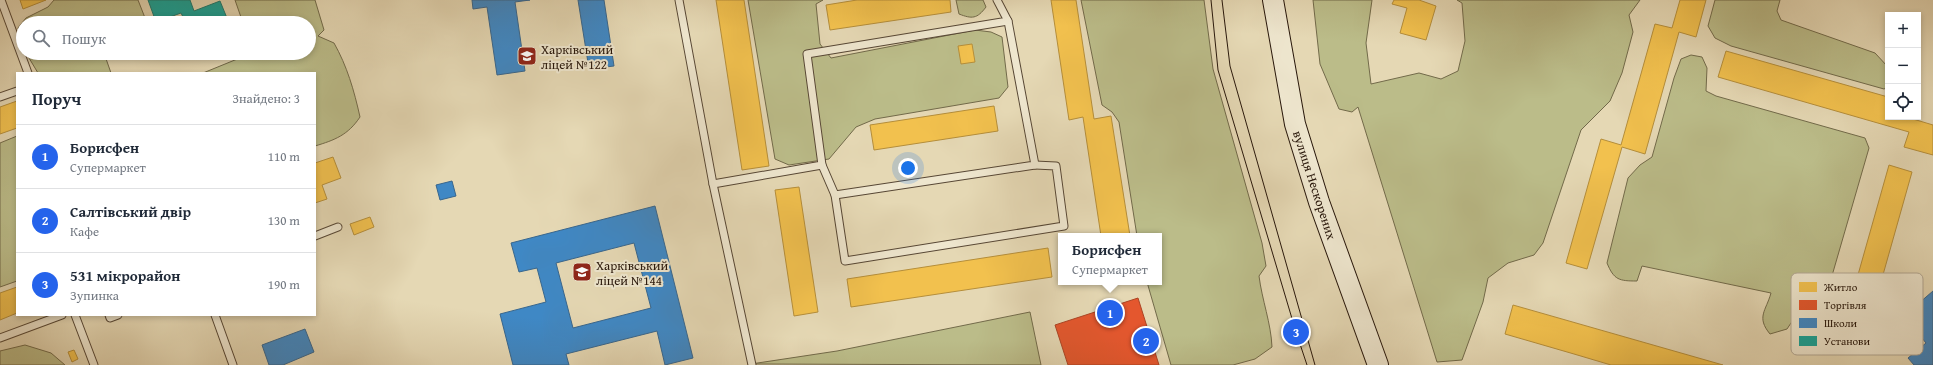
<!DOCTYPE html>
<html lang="uk">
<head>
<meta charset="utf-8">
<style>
	body { margin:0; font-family:"Gentium Book Plus",serif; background:#f6f6f7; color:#1f2937 }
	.controls { position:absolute; right:12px; top:12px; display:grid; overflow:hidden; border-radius:0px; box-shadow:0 2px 6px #0003 }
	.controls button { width:36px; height:36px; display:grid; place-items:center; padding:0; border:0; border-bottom:1px solid #e0e1e3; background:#fff; color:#1f2937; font:20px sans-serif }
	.you { position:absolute; left:908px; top:168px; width:14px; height:14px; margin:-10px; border:3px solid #fff; border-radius:50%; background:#1a73e8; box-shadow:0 0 0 6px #1a73e833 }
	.badge { display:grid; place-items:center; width:26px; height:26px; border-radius:50%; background:#2563eb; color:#fff; font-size:13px; font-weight:700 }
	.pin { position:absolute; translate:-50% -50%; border:2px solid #fff; box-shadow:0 1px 4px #0006 }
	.popup { position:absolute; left:1058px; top:233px; width:104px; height:52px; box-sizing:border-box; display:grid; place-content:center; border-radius:0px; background:#fff; filter:drop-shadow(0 1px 3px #0005); font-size:13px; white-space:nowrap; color:#747a83 }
	.popup b { font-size:15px; color:#1f2937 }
	.popup::after { content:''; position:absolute; left:50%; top:100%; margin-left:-8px; border:8px solid transparent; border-top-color:#fff }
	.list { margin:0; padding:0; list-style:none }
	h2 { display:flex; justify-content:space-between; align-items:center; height:52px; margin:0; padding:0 16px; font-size:17px }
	h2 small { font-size:13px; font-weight:400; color:#747a83 }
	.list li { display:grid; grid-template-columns:26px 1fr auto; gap:12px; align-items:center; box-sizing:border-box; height:64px; padding:0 16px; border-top:1px solid #e0e1e3 }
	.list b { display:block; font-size:15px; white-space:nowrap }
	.list p { margin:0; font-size:13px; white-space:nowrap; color:#747a83 }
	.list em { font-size:13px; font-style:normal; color:#747a83 }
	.icon { flex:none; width:22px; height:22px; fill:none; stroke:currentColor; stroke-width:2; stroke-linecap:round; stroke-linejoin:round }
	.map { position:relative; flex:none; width:1933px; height:365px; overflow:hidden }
	.search { position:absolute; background:#fff; box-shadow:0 2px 6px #0003; left:16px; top:16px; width:300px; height:44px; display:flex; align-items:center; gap:10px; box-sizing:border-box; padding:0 14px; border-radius:22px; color:#747a83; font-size:15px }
	.panel { position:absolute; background:#fff; box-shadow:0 2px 6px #0003; left:16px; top:72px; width:300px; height:244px; border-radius:0px }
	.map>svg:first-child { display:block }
	.green { fill:#bbbc89; stroke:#726a4a }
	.homes { fill:#f2c14e; stroke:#b58e3a }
	.shops { fill:#e4572e; stroke:#ac4424 }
	.schools { fill:#3f88c5; stroke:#38668d; fill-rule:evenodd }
	.public { fill:#17a398; stroke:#1c796e }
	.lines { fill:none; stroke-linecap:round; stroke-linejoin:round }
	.lane-casing { stroke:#574735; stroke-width:9 }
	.secondary-casing { stroke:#28170b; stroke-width:22 }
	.lane { stroke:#eee6ce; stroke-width:7 }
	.secondary { stroke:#eee6ce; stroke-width:20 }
	.tram { stroke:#28170b; stroke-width:1 }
	.labels { text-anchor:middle; stroke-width:4; stroke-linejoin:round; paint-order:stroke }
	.poi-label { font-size:13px; fill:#28170b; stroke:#eee6ce; text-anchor:start }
	.street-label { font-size:13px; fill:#28170b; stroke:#eee6ce }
	.key { fill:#eee6ce; stroke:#b3a894; stroke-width:1 }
	.key-label { font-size:11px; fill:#28170b }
</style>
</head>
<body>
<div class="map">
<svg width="1933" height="365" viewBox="0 0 1933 365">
	<rect width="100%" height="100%" fill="#e5d8b4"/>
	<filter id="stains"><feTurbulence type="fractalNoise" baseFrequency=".005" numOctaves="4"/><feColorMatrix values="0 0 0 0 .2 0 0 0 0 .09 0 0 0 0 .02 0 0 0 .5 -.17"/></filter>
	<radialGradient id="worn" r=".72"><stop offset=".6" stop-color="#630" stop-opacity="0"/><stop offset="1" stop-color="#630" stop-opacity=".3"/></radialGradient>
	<g class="green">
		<polygon points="54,0 138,0 147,23 23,23 23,43 18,28 26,18 48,7"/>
		<path d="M235,0H315L324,30L318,36L334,43C347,66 354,90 360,117C348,135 335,140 315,146V73H203L252,53H309V23H243Z"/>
		<polygon points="748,0 823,0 816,4 820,44 831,58 975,30 991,32 1002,37 1008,87 999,98 875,119 856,127 829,159 789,165 775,159"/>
		<path d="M956,0H983L986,7C977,19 972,19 959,14Z"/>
		<path d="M1081,0H1204L1213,69L1262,243L1266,266L1259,276C1262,300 1271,323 1272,347L1255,359L1233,365H1171L1147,282H1159V236H1137L1119,122L1112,112L1102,105Z"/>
		<polygon points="1313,0 1372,0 1366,43 1371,84 1419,73 1441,79 1458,71 1465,41 1462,3 1457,0 1640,0 1629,15 1633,32 1622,73 1610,101 1581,130 1543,243 1534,255 1508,263 1488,278 1483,302 1462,360 1437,362 1358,107 1352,112 1339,109 1320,64"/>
		<polygon points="1715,0 1780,0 1777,11 1781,20 1875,53 1888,67 1888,87 1884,89 1731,46 1715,38 1708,26"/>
		<polygon points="26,53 104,53 111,73 38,73"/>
		<path d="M1691,55L1702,57L1707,68L1706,91L1716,96L1865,138L1869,148L1827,293L1819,313L1799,311L1787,329L1770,334C1756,317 1766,311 1771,293L1642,266L1637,281C1619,281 1614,280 1607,263L1628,178L1640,165L1652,157L1674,78L1681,59Z"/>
		<polygon points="17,136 17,281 0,287 0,143"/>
		<polygon points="1030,312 1041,365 751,364 837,351"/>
		<polygon points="25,345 51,353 65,365 0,365 0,351"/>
	</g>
	<g class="homes">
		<polygon points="20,0 46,0 23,9"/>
		<polygon points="716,0 744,0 769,166 742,170"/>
		<polygon points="857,0 950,0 951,12 830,30 826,5"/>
		<polygon points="1051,0 1076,0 1094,119 1111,116 1130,236 1101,236 1083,117 1069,120"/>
		<polygon points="1394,0 1419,0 1436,6 1426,40 1400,33 1407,8 1392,4"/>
		<polygon points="1680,0 1706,0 1696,37 1679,32 1645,154 1622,147 1587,269 1566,263 1601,139 1621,145 1655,24 1672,28"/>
		<polygon points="972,44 975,62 961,64 958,46"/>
		<polygon points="1726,51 1888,97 1888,117 1914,117 1913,119 1933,125 1933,155 1904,147 1909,132 1718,77"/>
		<polygon points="17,101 17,128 0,134 0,107"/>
		<polygon points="994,106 998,131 874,150 870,125"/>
		<polygon points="333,157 341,178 322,185 327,199 315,203 315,163"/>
		<polygon points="1889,165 1912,172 1877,296 1854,289"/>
		<polygon points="799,187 818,312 794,316 775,190"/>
		<polygon points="370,217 374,227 354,235 350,224"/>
		<polygon points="1048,248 1052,277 851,307 847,279"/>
		<polygon points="17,287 17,313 0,320 0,293"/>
		<polygon points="1513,305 1723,365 1611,365 1574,354 1505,334"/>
		<polygon points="74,350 78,359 72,362 68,352"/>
	</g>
	<polygon class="shops" points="1138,298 1159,365 1068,365 1055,325"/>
	<g class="schools">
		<polygon points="472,0 530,0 515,2 525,71 497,75 487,7 473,9"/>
		<polygon points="578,0 604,0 614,66 589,69"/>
		<polygon points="452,181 456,196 440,200 436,185"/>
		<path d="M655,206L693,358L665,365L657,331L566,354L569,365H513L500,314L546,302L537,268L519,272L511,243ZM634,243L651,308L573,328L556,263Z"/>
		<polygon points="1933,291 1933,365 1914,365 1908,358 1926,343 1904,316"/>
		<polygon points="305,329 314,352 283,365 269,365 262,345"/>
	</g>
	<polygon class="public" points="148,0 190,0 194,11 220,1 229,23 186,23 181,13 156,22"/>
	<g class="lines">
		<g class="lane-casing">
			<g id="lane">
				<polyline points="1,0 28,73"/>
				<polyline points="679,0 713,184 752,365"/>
				<polyline points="0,97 17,91"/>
				<polyline points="822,165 835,195 1035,165 1008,21"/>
				<polyline points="713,184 822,165 807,54 1008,21 997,0"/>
				<polyline points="835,195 845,261 1064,226 1056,166 1035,165"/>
				<polyline points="315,236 338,227"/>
				<polyline points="75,315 94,365"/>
				<polyline points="109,315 110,318 118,315"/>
				<polyline points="215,315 233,365"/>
				<polyline points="0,338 62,315"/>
			</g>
		</g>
		<g class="secondary-casing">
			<polyline id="secondary" points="1273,0 1295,124 1319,202 1378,365"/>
		</g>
		<use href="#lane" class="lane"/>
		<use href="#secondary" class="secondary"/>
		<g class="tram">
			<polyline points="1211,0 1218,70 1296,332 1307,365"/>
			<polyline points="1222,0 1230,66 1315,365"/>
		</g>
	</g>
	<defs>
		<g id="school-square" transform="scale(1)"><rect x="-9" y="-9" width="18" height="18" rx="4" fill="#8f2418" stroke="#eee6ce"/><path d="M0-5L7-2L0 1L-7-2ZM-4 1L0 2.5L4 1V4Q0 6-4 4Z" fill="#fff"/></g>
	</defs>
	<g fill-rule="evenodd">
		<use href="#school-square" x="527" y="56"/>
		<use href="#school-square" x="582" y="272"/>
	</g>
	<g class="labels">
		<g class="poi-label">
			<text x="541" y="54">Харківський<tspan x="541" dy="15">ліцей №122</tspan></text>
			<text x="596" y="270">Харківський<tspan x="596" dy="15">ліцей №144</tspan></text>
		</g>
		<g class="street-label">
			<text transform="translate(1315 185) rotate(72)" y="5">вулиця Нескорених</text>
		</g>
	</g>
	<rect x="1791" y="273" width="132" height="82" rx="6" class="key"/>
	<rect x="1799" y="282" width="18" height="10" fill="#f2c14e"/>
	<rect x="1799" y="300" width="18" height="10" fill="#e4572e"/>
	<rect x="1799" y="318" width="18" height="10" fill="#3f88c5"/>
	<rect x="1799" y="336" width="18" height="10" fill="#17a398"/>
	<g class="key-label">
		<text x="1824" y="291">Житло</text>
		<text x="1824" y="309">Торгівля</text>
		<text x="1824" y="327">Школи</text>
		<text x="1824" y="345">Установи</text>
	</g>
	<rect width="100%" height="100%" filter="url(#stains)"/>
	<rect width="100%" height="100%" fill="url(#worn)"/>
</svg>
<div class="controls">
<button>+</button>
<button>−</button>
<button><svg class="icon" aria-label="locate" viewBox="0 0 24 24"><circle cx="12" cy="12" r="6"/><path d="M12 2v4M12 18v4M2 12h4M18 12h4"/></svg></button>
</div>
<div class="you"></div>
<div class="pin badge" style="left:1110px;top:313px">1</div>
<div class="popup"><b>Борисфен</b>Супермаркет</div>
<div class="pin badge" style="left:1146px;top:341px">2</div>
<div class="pin badge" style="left:1296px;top:332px">3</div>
<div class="search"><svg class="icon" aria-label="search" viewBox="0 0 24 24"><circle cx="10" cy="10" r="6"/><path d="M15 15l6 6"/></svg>Пошук</div>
<section class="panel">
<h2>Поруч<small>Знайдено: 3</small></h2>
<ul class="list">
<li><span class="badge">1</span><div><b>Борисфен</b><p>Супермаркет</p></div><em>110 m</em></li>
<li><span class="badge">2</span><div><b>Салтівський двір</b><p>Кафе</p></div><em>130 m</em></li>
<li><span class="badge">3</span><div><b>531 мікрорайон</b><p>Зупинка</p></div><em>190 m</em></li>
</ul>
</section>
</div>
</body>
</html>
